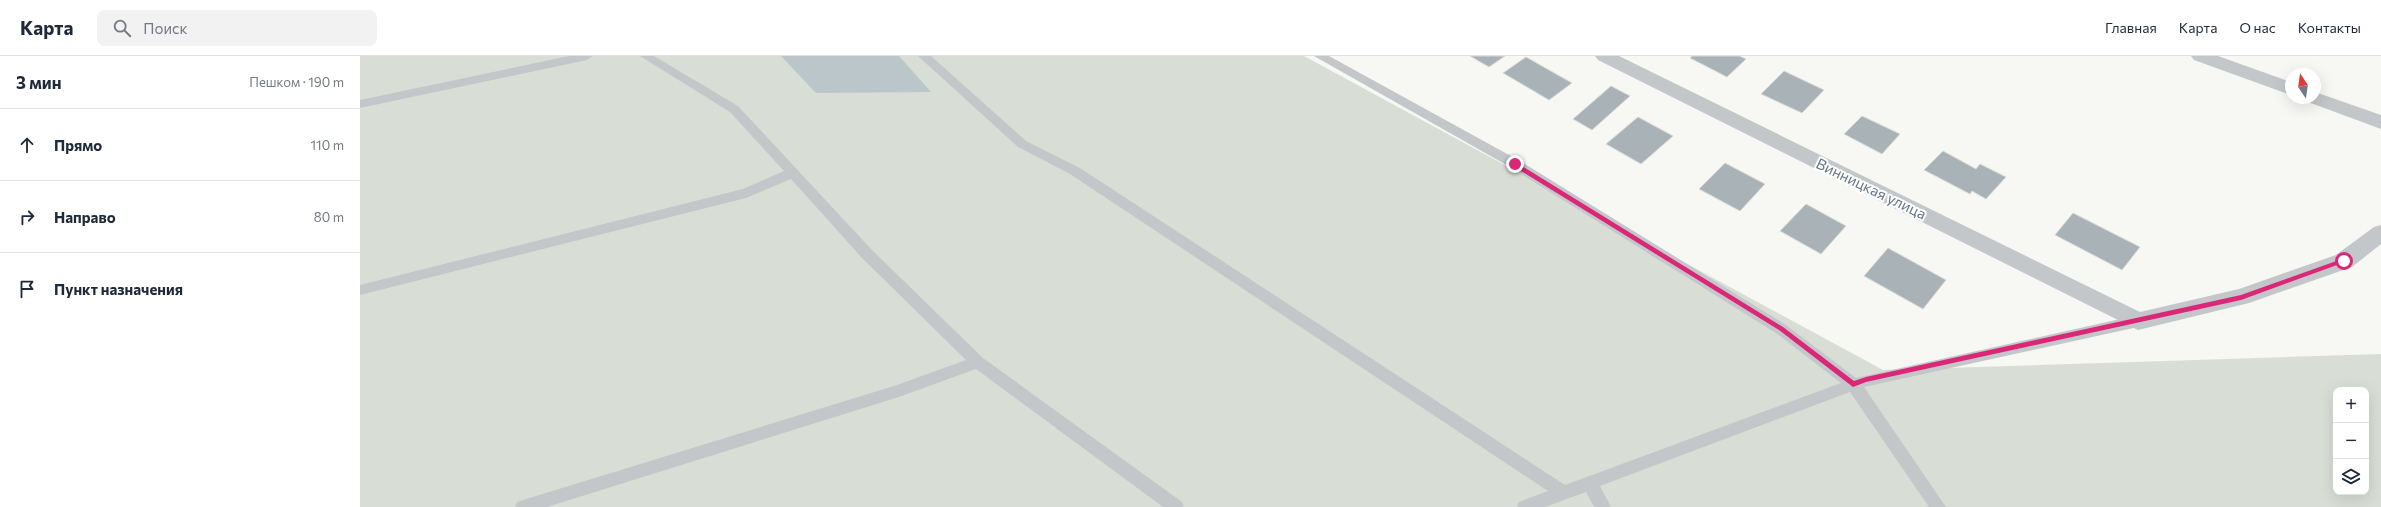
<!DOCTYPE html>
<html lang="ru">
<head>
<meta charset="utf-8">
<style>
	body { margin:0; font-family:Commissioner,sans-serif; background:#f2f2f3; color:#1f2937 }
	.controls { position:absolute; right:12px; bottom:12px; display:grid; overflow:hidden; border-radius:8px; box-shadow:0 4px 16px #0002 }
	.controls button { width:36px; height:36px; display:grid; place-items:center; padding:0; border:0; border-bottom:1px solid #e0e1e3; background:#fff; color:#1f2937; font:20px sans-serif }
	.compass { position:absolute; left:1925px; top:12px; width:36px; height:36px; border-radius:50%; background:#fff; box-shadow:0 4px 16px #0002; rotate:347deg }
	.stop { position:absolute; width:12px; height:12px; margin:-9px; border:3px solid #db2777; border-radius:50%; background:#fff }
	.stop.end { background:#db2777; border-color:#fff; box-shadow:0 1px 4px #0008 }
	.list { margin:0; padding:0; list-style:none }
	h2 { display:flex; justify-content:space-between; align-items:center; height:52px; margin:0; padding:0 16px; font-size:17px }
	h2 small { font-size:13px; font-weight:400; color:#747a83 }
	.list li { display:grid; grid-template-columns:26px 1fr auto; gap:12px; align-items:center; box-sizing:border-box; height:72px; padding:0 16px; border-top:1px solid #e0e1e3 }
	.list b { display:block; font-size:15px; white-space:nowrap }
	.list em { font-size:13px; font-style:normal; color:#747a83 }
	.icon { flex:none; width:22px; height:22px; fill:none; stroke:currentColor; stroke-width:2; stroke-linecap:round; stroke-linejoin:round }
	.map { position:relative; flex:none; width:2021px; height:451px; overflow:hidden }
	header { display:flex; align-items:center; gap:24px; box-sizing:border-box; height:56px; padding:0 20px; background:#fff; border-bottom:1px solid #e0e1e3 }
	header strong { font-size:19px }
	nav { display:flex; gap:22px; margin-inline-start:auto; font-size:14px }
	.search { width:280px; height:36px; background:#f2f2f3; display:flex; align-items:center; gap:10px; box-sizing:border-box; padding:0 14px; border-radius:8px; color:#747a83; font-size:15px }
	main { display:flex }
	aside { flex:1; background:#fff }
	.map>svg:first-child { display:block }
	.green { fill:#d8ded5; fill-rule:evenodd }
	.water { fill:#bac6ca }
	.building { fill:#a9b2b7; stroke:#d9d9d6 }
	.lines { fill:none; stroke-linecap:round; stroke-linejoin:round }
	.lane { fill:#c3c7ca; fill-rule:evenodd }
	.street { fill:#c3c7ca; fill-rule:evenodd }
	.route { fill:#db2777 }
	.labels { text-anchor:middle; stroke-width:4; stroke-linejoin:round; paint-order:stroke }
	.street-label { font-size:15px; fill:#667785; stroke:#fff }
</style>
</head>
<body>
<header>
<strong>Карта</strong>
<div class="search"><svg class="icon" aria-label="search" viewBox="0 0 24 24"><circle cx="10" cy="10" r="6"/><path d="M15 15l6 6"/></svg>Поиск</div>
<nav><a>Главная</a><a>Карта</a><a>О нас</a><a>Контакты</a></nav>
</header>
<main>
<aside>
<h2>3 мин<small>Пешком · 190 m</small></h2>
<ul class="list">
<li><svg class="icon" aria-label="ahead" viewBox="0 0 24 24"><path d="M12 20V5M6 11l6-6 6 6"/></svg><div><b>Прямо</b></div><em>110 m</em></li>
<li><svg class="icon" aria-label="right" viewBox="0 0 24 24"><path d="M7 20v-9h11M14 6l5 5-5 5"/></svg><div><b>Направо</b></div><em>80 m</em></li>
<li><svg class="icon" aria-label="arrive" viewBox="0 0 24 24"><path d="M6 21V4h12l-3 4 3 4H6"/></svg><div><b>Пункт назначения</b></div></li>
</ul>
</aside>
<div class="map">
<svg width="2021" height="451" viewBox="0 0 2021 451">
	<rect width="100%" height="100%" fill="#f7f7f4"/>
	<path class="green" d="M0,0H944L1523,314L2021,298V451H0ZM1976,334H2006V436H1976Z"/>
	<polygon class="water" points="421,0 539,0 571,36 456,37"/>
	<g class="building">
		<polygon points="1110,0 1145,0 1129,11"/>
		<polygon points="1332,0 1379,0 1386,3 1367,21 1330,2"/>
		<polygon points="1166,1 1212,27 1189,44 1143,17"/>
		<polygon points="1424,15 1464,34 1442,57 1401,38"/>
		<polygon points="1251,30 1270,40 1232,74 1213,63"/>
		<polygon points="1502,60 1540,78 1522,98 1484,78"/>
		<polygon points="1278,61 1313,80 1281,108 1246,88"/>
		<polygon points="1583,95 1616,113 1620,108 1646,121 1626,143 1612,135 1610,138 1564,114"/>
		<polygon points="1365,107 1405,128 1380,155 1339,133"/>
		<polygon points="1446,148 1486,170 1461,198 1420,175"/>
		<polygon points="1713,157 1780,191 1762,214 1695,179"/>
		<polygon points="1528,192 1586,224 1563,253 1504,220"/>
	</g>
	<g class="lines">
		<g class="lane">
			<polygon points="209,0 233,0 227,4 0,52 0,44"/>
			<polygon points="280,0 294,0 378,50 512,194 623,302 822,446 824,451 803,451 616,313 539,341 187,451 155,451 157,446 163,444 537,329 606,304 502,202 431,123 386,142 0,239 0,229 383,133 424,115 370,56"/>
			<polygon points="558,0 571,0 666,85 720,112 1205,429 1481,327 1416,277 1150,111 954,0 969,0 1160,105 1426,269 1496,322 1778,259 1783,261 1785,265 1783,269 1778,271 1504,331 1586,451 1569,451 1490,336 1240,430 1251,451 1234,451 1226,436 1185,451 1157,451 1159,446 1188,435 710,118 658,91"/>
		</g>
		<g class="street">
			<polygon points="1235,0 1259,0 1780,256 1879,233 1976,199 2014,171 2021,169 2021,188 1992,211 1889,247 1778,274 1238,4"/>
			<polygon points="1831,0 1858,0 1931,26 1931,39 1834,4"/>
			<polygon points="1955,36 2021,59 2021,73 1948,46 1946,42 1955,42"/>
		</g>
	</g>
	<polygon class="route" points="1153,107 1157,107 1423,271 1494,325 1506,321 1881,239 1982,203 1988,205 1881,244 1506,326 1493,331 1419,274 1153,110"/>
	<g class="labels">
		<g class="street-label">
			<text transform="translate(1511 133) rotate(26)" y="5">Винницкая улица</text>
		</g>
	</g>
</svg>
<div class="controls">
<button>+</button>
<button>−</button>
<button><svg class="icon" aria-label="layers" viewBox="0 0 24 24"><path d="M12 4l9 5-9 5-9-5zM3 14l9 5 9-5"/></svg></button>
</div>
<svg class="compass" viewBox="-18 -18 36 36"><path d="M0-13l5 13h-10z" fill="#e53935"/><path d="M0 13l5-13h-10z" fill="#747a83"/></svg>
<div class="stop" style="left:1984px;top:205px"></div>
<div class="stop end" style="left:1155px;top:108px"></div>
</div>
</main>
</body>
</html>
